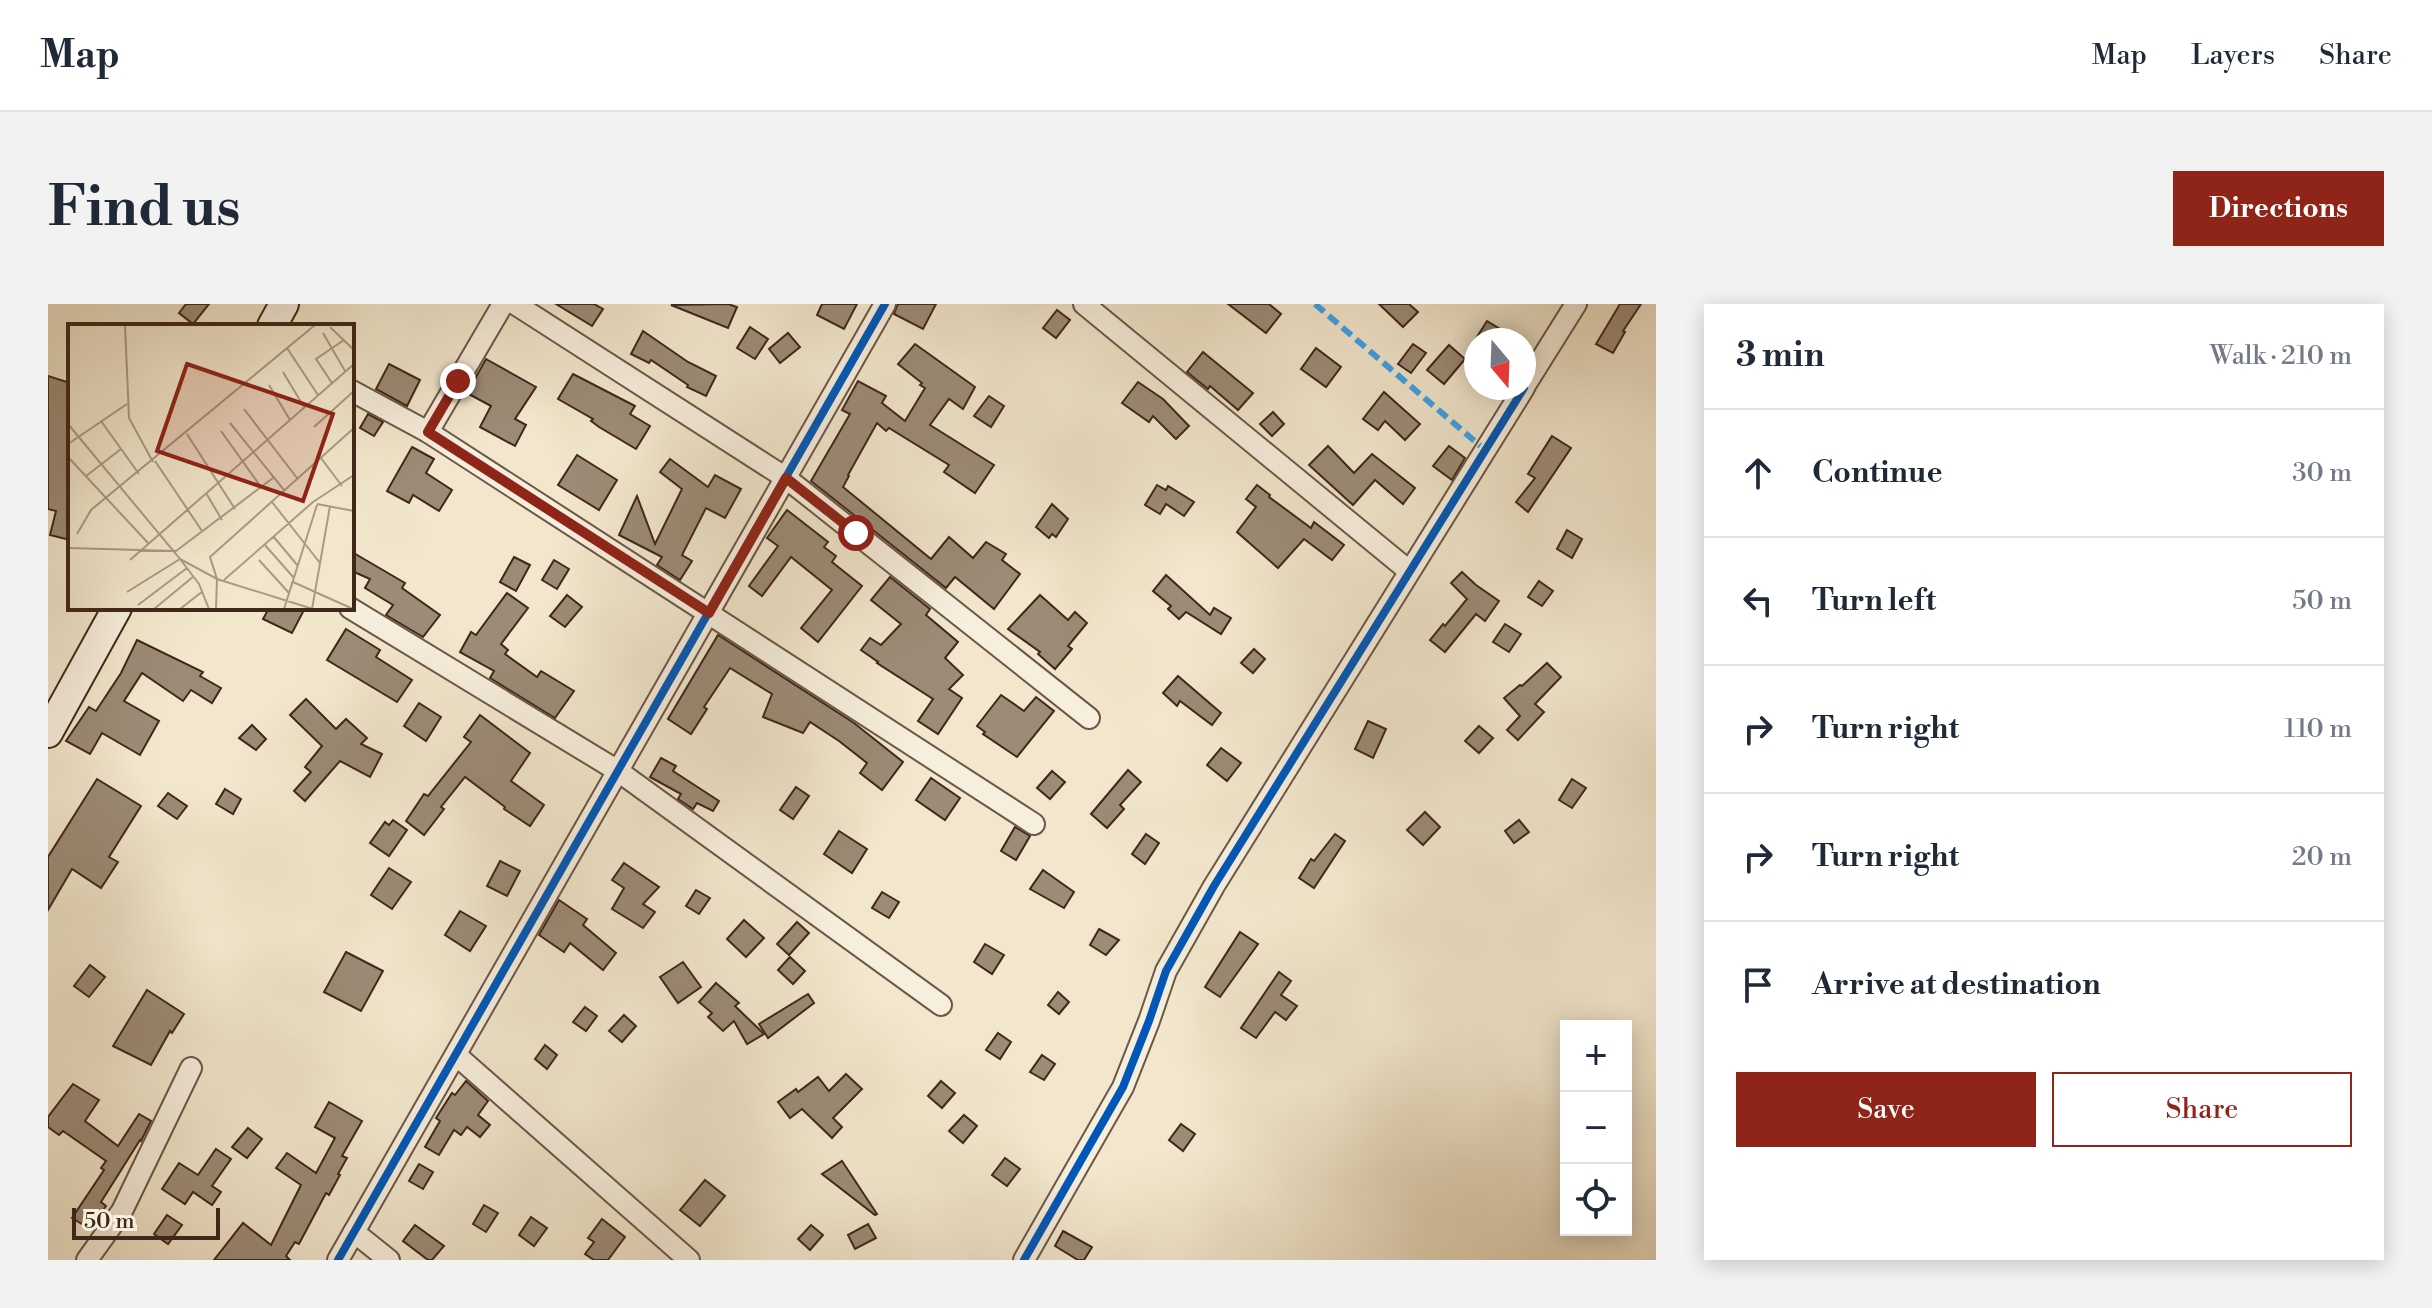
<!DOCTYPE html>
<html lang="en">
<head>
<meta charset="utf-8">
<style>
	body { margin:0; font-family:"Libre Bodoni",serif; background:#f2f2f3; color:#1f2937 }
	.controls { position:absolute; right:24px; bottom:24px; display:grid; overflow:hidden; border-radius:0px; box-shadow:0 4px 20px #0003 }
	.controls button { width:72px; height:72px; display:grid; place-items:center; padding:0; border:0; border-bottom:2px solid #e0e1e3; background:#fff; color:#1f2937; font:40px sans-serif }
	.compass { position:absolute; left:1416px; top:24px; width:72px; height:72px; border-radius:50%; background:#fff; box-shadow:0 4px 20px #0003; rotate:161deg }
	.scale { position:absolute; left:24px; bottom:20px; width:148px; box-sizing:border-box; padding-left:8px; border:4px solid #3f2719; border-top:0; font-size:22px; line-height:28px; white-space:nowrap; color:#3f2719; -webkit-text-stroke:6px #f7efde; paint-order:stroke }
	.stop { position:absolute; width:24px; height:24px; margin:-18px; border:6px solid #8f2418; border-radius:50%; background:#fff }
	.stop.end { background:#8f2418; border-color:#fff; box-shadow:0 2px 8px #0008 }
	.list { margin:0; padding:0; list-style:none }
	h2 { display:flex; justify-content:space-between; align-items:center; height:104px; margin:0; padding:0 32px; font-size:34px }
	h2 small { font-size:26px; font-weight:400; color:#747a83 }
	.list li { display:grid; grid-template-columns:52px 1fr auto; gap:24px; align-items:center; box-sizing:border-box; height:128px; padding:0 32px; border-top:2px solid #e0e1e3 }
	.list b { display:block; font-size:30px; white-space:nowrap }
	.list em { font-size:26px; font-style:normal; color:#747a83 }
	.actions { display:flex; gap:16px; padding:24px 32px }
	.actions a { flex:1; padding:18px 0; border:2px solid #8f2418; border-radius:0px; text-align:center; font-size:28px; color:#8f2418 }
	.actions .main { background:#8f2418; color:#fff }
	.icon { flex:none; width:44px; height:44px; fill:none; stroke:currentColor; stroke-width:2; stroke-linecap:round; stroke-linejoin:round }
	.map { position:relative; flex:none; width:1608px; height:956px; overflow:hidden; border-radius:0px }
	header { display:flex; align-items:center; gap:48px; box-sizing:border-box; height:112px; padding:0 40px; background:#fff; border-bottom:2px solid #e0e1e3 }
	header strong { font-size:38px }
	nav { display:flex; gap:44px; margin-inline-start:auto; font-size:28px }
	.intro { display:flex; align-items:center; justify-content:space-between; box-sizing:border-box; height:192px; padding:0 48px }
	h1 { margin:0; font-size:56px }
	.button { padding:20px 36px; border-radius:0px; background:#8f2418; color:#fff; font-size:28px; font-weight:700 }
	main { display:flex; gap:48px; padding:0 48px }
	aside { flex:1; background:#fff; border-radius:0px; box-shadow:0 4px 20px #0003 }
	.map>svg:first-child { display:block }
	.building { fill:#9c8b77; stroke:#3f2719; stroke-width:2 }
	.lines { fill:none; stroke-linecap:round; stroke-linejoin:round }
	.minor-casing { stroke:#6c5746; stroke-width:24 }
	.secondary-casing { stroke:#3f2719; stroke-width:32 }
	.minor { stroke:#f7efde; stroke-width:20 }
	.secondary { stroke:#f7efde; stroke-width:28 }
	.quiet { stroke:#3fa2ea; stroke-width:6; stroke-dasharray:12 6; stroke-linecap:butt }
	.cycleway-casing { stroke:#f7efde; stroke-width:13 }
	.cycleway { stroke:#0057b8; stroke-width:8 }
	.route { stroke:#8f2418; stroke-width:10 }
	.inset-road { fill:none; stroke:#aa9a85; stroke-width:2 }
	.view { fill:#8f2418; fill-opacity:0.15; stroke:#8f2418; stroke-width:4 }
	.inset-edge { fill:none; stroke:#3f2719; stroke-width:4 }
</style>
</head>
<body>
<header>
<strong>Map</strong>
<nav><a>Map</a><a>Layers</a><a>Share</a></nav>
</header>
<div class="intro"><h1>Find us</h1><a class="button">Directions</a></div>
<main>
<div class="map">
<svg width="1608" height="956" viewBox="0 0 1608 956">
	<rect width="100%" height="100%" fill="#f2e7cd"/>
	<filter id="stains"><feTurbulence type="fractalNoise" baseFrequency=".0025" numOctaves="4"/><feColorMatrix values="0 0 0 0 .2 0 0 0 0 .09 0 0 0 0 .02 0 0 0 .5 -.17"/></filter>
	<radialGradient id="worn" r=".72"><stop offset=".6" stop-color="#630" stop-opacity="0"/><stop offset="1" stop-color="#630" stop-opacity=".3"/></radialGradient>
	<g class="building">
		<polygon points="138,0 161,0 145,20 131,9"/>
		<polygon points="508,0 546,0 555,5 544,22"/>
		<polygon points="680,0 689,3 680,24 623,1"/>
		<polygon points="774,0 809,0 796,25 769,11"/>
		<polygon points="850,0 888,0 875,25 846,10"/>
		<polygon points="1180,0 1221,0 1233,10 1218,29"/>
		<polygon points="1331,0 1361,0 1370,8 1355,23"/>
		<polygon points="1572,0 1593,0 1575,27 1577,28 1565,49 1548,40"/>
		<polygon points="1009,6 1022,16 1008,34 995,24"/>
		<polygon points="1439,17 1470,36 1427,36"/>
		<polygon points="702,23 720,35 707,55 689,44"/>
		<polygon points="595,27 640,58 668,72 658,92 639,83 640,81 603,56 601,59 583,50"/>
		<polygon points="740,29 752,43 732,59 721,45"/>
		<polygon points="867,40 927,83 915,105 901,95 882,121 946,161 927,189 896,168 901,161 841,124 838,127 829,119 800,171 801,172 795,183 883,255 901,233 925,254 938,238 958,250 954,256 972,270 946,305 907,273 898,284 763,177 802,110 794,106 810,77 838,92 834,99 857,117 877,84 872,81 874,79 850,60"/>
		<polygon points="1365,40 1378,49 1363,69 1350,60"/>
		<polygon points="1401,41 1417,55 1396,80 1379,66"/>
		<polygon points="1268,44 1293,63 1278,83 1253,65"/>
		<polygon points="1155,48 1205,89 1190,106 1162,82 1160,85 1139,68"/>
		<polygon points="438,55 488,83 467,115 478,121 467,142 432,123 443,102 419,89"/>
		<polygon points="341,60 372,76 359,102 328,85"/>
		<polygon points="525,70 587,102 582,110 602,122 588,145 551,123 543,117 545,115 510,95"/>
		<polygon points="0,72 22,79 22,236 2,231 8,207 0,205"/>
		<polygon points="1090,78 1115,95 1141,122 1128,135 1105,112 1101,118 1074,99"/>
		<polygon points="1336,88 1372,120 1357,136 1337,117 1330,126 1315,115"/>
		<polygon points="941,92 956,102 943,123 926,112"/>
		<polygon points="1225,108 1236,120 1224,132 1212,120"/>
		<polygon points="320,110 335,118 326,132 312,124"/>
		<polygon points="1504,132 1523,144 1480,208 1468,198 1487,174 1480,170"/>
		<polygon points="1280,142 1306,169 1324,150 1367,184 1355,200 1327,176 1305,201 1261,161"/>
		<polygon points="1401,142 1417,154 1404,176 1385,162"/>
		<polygon points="364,143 386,155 378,169 404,186 391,207 365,191 361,199 339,187"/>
		<polygon points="529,151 569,176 551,206 510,181"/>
		<polygon points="622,155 660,183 667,171 693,185 677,214 658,204 634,251 644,257 632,276 609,261 614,253 571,231 589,192 607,240 634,185 612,168"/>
		<polygon points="1109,181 1118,186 1120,182 1146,198 1136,212 1118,200 1112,210 1097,201"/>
		<polygon points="1209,181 1222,191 1221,193 1263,224 1266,218 1296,241 1284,256 1256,235 1230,264 1189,228 1208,203 1198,195"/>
		<polygon points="1004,200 1020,215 1008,233 1004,230 1001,234 988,223"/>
		<polygon points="739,206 780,238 776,243 788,252 784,258 814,282 770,338 753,324 784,286 743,253 714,292 701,282 730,242 719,234"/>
		<polygon points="1519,226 1534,235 1524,254 1509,245"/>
		<polygon points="304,248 357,279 354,284 392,311 375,333 338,311 345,301 317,284 322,275 304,267"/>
		<polygon points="466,253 482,261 468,287 452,278"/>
		<polygon points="506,256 521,265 509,285 494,276"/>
		<polygon points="1414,268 1428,281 1451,297 1437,317 1428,310 1397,348 1382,336 1395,320 1397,322 1419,295 1403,279"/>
		<polygon points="1118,271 1162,311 1166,304 1183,314 1173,330 1138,308 1131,315 1120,305 1123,302 1105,287"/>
		<polygon points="842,273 882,305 878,311 910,338 897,354 915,371 901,385 914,394 890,430 870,417 885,395 829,359 830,358 813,346 822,334 833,341 853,320 823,296"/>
		<polygon points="1491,277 1505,287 1494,302 1480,293"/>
		<polygon points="459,289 480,304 453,340 460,346 457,350 489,373 493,367 526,387 507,414 442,374 446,367 412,348 423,328 428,331"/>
		<polygon points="519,291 534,303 517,323 502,312"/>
		<polygon points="992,291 1020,316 1027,308 1039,319 1020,342 1024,345 1007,365 990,350 992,348 960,325"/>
		<polygon points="221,304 257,304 244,329 215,315"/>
		<polygon points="1457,320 1473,330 1461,348 1445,338"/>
		<polygon points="298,325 332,346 328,353 364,376 349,398 279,356"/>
		<polygon points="670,331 806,419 855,458 834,486 812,469 819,459 791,437 762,418 755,429 715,413 724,390 682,364 656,403 659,405 643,430 620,415"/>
		<polygon points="89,336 155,368 152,372 173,384 164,399 143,386 135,397 94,369 76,397 111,417 92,451 54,429 42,450 18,437 41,403 48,407 73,369"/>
		<polygon points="1206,345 1217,355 1205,369 1193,359"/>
		<polygon points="1499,359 1513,373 1487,400 1496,408 1470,436 1459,426 1472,412 1456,394 1472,381 1474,382"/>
		<polygon points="1130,372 1173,409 1164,421 1132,397 1129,402 1115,389"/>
		<polygon points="953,391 976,407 988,393 1006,407 969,453 935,430 937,428 929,422"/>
		<polygon points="258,395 288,425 298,415 319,434 313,440 334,450 322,473 292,457 257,497 246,487 263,468 257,463 274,442 242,411"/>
		<polygon points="371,399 393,413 378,437 356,422"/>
		<polygon points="432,411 482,449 463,477 496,501 482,522 456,505 457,503 417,473 393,503 396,505 376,531 358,517 376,490 380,492 423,438 416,433"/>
		<polygon points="1320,417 1338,425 1325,454 1307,445"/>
		<polygon points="204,421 218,435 208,446 191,434"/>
		<polygon points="1431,422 1445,434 1431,449 1417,437"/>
		<polygon points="1173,444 1193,459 1179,477 1159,461"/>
		<polygon points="613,454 628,462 625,467 671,497 665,507 649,499 645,505 630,495 633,490 602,473"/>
		<polygon points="1080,466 1093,478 1072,501 1076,505 1059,524 1043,510"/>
		<polygon points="1004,467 1017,478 1002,495 989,484"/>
		<polygon points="883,474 912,494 897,516 868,496"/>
		<polygon points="49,475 93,502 61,553 70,558 53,584 24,565 0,606 0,553"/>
		<polygon points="1524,475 1538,484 1524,504 1511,496"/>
		<polygon points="748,483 761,492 745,515 732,506"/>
		<polygon points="177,485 193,495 185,510 168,500"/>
		<polygon points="120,489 139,502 129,515 110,502"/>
		<polygon points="1377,508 1392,523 1375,541 1359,526"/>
		<polygon points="345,516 359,526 341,552 322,539 337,518 341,521"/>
		<polygon points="1471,516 1481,528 1466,539 1457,527"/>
		<polygon points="967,523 982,532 968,556 953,547"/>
		<polygon points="791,527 819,545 804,569 776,550"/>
		<polygon points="1098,530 1111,539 1097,560 1084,550"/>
		<polygon points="1287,530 1297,537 1266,584 1251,574 1263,555 1266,557"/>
		<polygon points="452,557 472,567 459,592 439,582"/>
		<polygon points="576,559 611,583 595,600 607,608 595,624 564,605 576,584 564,576"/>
		<polygon points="341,564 363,578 344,605 323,591"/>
		<polygon points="995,566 1026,588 1016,604 982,585"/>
		<polygon points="648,586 662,594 651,610 638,602"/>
		<polygon points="834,588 851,598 841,614 824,604"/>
		<polygon points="511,596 539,615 535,621 568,649 555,666 522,639 516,648 491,631"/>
		<polygon points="412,607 438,622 422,647 397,631"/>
		<polygon points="696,616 716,634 698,653 679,635"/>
		<polygon points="749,618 761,629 741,651 729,640"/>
		<polygon points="1051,625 1071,636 1058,651 1042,641"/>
		<polygon points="1192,628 1210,640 1172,693 1157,683"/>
		<polygon points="937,640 956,651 944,670 926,658"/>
		<polygon points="298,648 335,667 313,707 276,688"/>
		<polygon points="742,653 757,667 745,680 730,666"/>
		<polygon points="635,658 653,683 630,699 612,673"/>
		<polygon points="42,661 57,673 41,693 26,682"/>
		<polygon points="1231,668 1243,677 1233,691 1249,702 1238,716 1227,708 1208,734 1193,724"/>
		<polygon points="668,679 691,699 687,702 716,730 699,740 686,717 675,727 660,713 664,709 651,698"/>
		<polygon points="99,686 136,710 124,729 122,727 103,761 65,742"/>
		<polygon points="1010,688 1021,698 1011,710 1000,701"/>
		<polygon points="760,690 766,699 720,734 711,720"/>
		<polygon points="537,703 549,712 538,727 525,718"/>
		<polygon points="576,711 588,722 574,738 561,727"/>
		<polygon points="950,729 963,738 952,755 938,746"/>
		<polygon points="497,741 509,751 499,765 487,755"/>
		<polygon points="994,751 1007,760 996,776 982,768"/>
		<polygon points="798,770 814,785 785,814 794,823 784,834 754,805 742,814 730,798 748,785 750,788 770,773 781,787"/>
		<polygon points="418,777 440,797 430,811 442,821 432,833 419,823 413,831 406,826 391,851 377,843 392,817 388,814 404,789 407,791"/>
		<polygon points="893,777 907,789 894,804 880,792"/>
		<polygon points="25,780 51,796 37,817 70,842 91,810 103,817 93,837 92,836 53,898 58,902 42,925 24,914 56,866 53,864 58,857 15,827 11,831 0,823 0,813"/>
		<polygon points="281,798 314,817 294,852 299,854 290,870 292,871 281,891 278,889 251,940 247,938 238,952 242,956 166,956 195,919 223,941 253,881 228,864 239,849 268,869 287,834 267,823"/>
		<polygon points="916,811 929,822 915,839 901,827"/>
		<polygon points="1133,820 1147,830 1135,847 1121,836"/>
		<polygon points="200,824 214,835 199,854 184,843"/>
		<polygon points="168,845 183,855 164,882 173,888 164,901 145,888 137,900 114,885 131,859 150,871"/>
		<polygon points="957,854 972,865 959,882 944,871"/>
		<polygon points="794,857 829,910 827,911 774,870"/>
		<polygon points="371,860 385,868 375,885 361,877"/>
		<polygon points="657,876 677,892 652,922 632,906"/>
		<polygon points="436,901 450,909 438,928 425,920"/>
		<polygon points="119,911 134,921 120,940 106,930"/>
		<polygon points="483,913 499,924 486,942 471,931"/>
		<polygon points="554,915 577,933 560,956 546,956 537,950 546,938 540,934"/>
		<polygon points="820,920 828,934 807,945 800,931"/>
		<polygon points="367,921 396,942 384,956 380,956 355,937"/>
		<polygon points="763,921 775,931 762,946 750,935"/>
		<polygon points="1015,927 1044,943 1036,956 1030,956 1007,942"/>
	</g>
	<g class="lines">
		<g class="minor-casing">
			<g id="minor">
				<polyline points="467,0 738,174 1041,414"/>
				<polyline points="1036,0 1361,267"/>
				<polyline points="1476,83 1528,0"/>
				<polyline points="304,87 380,128 986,520"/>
				<polyline points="380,128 455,0"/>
				<polyline points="302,304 570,467 893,701"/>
				<polyline points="408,751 641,956"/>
				<polyline points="306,928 341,956"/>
				<polyline points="39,956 74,907 143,764"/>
				<polyline points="290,956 837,0"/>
				<polyline points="976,956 1075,783 1101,717 1118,667 1166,582 1476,84"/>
			</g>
		</g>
		<g class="secondary-casing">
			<g id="secondary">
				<polyline points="224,22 236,0"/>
				<polyline points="0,429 69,304"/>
			</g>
		</g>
		<use href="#minor" class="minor"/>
		<use href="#secondary" class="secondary"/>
		<polyline class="quiet" points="1267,0 1437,146"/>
		<g class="cycleway-casing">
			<g id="cycleway">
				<polyline points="290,956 837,0"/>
				<polyline points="976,956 1075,783 1101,717 1118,667 1166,582 1476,84"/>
			</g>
		</g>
		<use href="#cycleway" class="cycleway"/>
	</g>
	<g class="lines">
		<polyline class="route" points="410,77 380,128 661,309 738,174 808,229"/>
	</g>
	<g transform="translate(20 20)">
		<rect width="286" height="286" fill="#f2e7cd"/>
		<path class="inset-road" d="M57,1L61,94L85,138M262,3L286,26M255,9L277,47M219,24L250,71M215,48L236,83M264,59L248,35L276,16M201,61L222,96M176,85L229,154M33,97L71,150M162,99L216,166M0,100L112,235L149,255L245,285M246,103L286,67M153,107L193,163M119,110L167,185M0,120L59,80M0,133L81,220M253,134L274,162M87,137L134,207M18,152L53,125M138,169L154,196M204,178L252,239M249,180L286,187M9,210L23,186L247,1M205,212L230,242M196,220L226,254M0,224L108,227L205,154M62,236L286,40M191,236L221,269M156,256L245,178L286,151M225,258L285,285M59,268L112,235L131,260L141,285M70,281L119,244M86,285L126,252M112,285L135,267M148,285L149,255L142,233L286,104M216,285L249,181M244,285L262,182"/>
		<path class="view" d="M119,40L265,90L235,177L89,127Z"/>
		<rect width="286" height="286" class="inset-edge"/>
	</g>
	<rect width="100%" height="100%" filter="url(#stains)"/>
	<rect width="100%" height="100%" fill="url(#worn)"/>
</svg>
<div class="controls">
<button>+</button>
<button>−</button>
<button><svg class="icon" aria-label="locate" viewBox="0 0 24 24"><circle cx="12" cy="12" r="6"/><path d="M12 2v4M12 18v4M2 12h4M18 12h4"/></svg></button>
</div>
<svg class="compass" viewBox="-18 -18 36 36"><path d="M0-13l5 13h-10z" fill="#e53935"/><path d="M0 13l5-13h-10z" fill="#747a83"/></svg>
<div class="scale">50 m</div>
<div class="stop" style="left:808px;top:229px"></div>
<div class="stop end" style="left:410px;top:77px"></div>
</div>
<aside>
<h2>3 min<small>Walk · 210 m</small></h2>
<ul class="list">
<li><svg class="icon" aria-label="ahead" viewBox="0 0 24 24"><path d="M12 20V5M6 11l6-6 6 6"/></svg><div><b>Continue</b></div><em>30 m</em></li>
<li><svg class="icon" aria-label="left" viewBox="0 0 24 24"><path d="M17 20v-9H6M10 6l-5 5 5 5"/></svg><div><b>Turn left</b></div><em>50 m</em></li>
<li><svg class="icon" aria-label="right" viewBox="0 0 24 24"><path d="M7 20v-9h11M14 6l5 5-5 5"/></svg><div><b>Turn right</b></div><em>110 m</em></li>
<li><svg class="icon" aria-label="right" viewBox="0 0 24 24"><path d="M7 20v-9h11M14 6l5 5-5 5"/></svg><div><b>Turn right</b></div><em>20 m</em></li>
<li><svg class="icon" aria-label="arrive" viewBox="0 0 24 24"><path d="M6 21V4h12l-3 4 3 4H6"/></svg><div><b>Arrive at destination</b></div></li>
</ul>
<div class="actions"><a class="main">Save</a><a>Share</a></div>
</aside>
</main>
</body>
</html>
